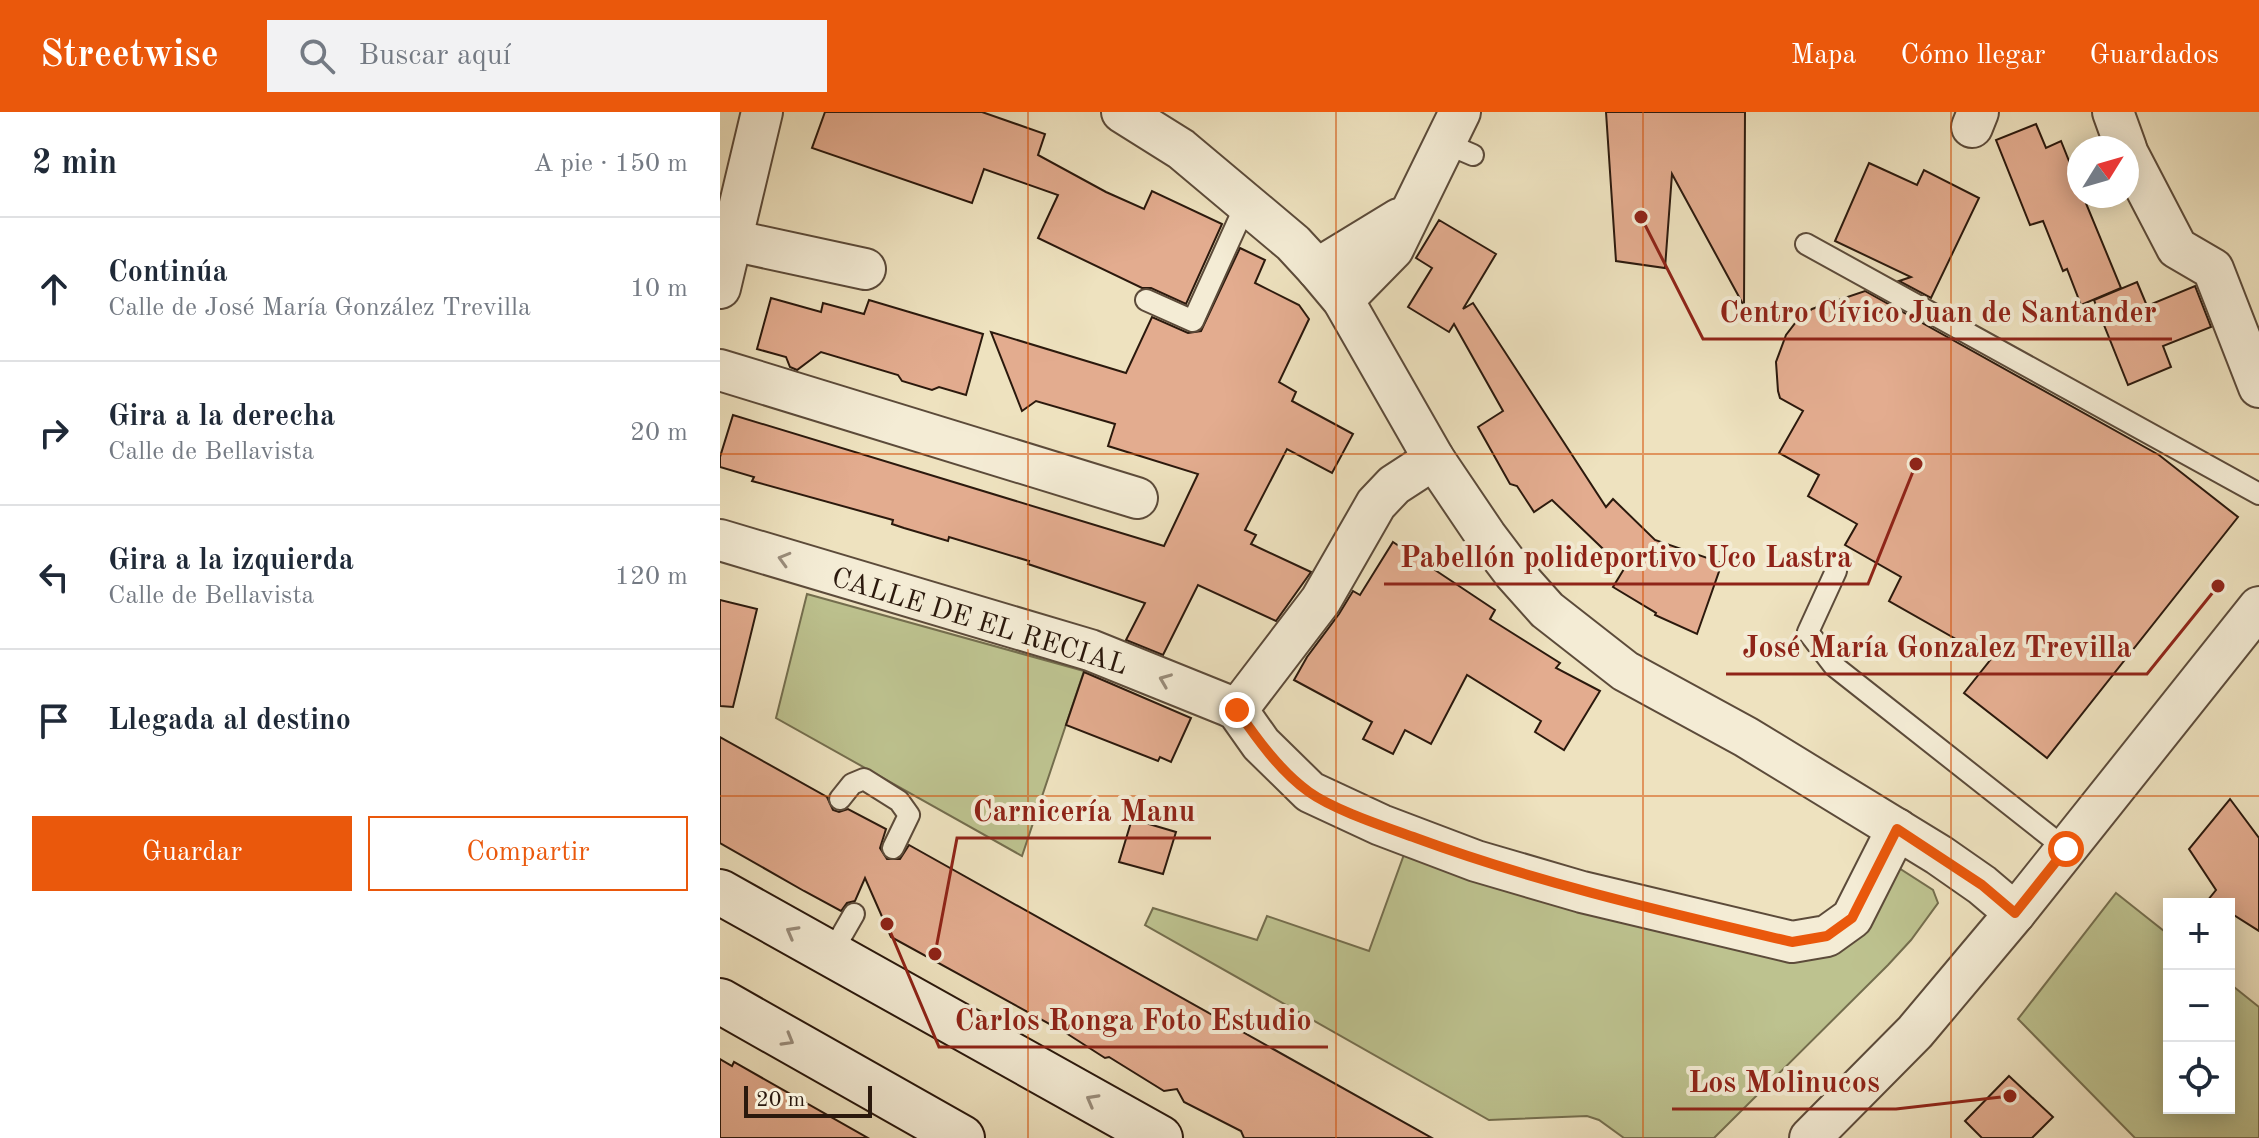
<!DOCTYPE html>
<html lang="es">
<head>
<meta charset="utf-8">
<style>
	body { margin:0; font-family:"Old Standard TT",serif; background:#f2f2f3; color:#1f2937 }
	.controls { position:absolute; right:24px; bottom:24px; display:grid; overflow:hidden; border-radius:0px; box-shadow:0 4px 20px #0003 }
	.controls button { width:72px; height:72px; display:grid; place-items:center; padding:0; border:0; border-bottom:2px solid #e0e1e3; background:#fff; color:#1f2937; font:40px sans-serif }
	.compass { position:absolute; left:1347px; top:24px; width:72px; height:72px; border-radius:50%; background:#fff; box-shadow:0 4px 20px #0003; rotate:53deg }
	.scale { position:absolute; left:24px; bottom:20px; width:128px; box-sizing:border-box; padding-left:8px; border:4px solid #2b190d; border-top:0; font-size:22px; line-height:28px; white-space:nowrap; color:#2b190d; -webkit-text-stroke:6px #f4ecd5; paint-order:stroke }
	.stop { position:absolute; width:24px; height:24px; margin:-18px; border:6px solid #ea580c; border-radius:50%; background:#fff }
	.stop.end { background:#ea580c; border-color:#fff; box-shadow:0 2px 8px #0008 }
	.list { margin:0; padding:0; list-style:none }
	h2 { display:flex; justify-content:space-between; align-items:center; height:104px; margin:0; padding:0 32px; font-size:34px }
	h2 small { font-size:26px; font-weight:400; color:#747a83 }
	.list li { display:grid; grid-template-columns:52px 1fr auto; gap:24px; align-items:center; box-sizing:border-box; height:144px; padding:0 32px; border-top:2px solid #e0e1e3 }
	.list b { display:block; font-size:30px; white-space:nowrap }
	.list p { margin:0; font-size:26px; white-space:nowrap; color:#747a83 }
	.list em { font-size:26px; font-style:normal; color:#747a83 }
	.actions { display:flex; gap:16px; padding:24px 32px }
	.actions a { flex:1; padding:18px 0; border:2px solid #ea580c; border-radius:0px; text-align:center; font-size:28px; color:#ea580c }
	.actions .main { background:#ea580c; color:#fff }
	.icon { flex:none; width:44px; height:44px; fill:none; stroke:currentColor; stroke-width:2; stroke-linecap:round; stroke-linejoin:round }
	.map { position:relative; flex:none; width:1539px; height:1026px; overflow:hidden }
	header { display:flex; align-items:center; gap:48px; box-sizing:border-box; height:112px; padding:0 40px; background:#ea580c; color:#fff }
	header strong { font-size:38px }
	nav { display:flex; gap:44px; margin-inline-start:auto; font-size:28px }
	.search { width:560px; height:72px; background:#f2f2f3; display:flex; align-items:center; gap:20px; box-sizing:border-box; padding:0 28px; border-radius:0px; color:#747a83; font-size:30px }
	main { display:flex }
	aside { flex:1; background:#fff }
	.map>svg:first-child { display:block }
	.green { fill:#bdc28f; stroke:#746e4e; stroke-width:2 }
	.building { fill:#e3ac8f; stroke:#2b190d; stroke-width:2 }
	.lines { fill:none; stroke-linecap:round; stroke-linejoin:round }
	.service-casing { stroke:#5c4b3a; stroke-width:24 }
	.minor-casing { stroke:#5c4b3a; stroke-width:44 }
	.secondary-casing { stroke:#2b190d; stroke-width:48 }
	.service { stroke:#f4ecd5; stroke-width:20 }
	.minor { stroke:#f4ecd5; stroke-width:40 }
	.secondary { stroke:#f4ecd5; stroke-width:44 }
	.oneway { stroke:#9a8d7b }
	.route { stroke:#ea580c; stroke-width:10 }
	.grid { fill:none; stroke:#d5530c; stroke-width:2; stroke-opacity:0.55 }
	.labels { text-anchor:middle; stroke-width:8; stroke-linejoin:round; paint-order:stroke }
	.street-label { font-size:28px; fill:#2b190d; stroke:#f4ecd5 }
	.leader { fill:none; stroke:#8f2418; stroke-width:3 }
	.callout-dot { fill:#8f2418; stroke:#f4ecd5; stroke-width:3 }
	.callout-label { font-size:30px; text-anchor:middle; font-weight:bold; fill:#8f2418; stroke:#f4ecd5; stroke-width:8; stroke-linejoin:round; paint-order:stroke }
</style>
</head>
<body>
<header>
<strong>Streetwise</strong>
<div class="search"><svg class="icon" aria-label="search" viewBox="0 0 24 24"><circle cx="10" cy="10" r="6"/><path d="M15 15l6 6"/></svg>Buscar aquí</div>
<nav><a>Mapa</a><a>Cómo llegar</a><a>Guardados</a></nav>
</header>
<main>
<aside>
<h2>2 min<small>A pie · 150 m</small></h2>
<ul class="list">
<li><svg class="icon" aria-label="ahead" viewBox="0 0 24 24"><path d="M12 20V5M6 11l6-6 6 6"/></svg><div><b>Continúa</b><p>Calle de José María González Trevilla</p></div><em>10 m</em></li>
<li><svg class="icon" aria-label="right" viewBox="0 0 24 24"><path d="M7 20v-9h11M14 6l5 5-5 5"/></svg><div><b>Gira a la derecha</b><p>Calle de Bellavista</p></div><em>20 m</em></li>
<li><svg class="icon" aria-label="left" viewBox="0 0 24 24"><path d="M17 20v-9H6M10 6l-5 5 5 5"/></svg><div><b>Gira a la izquierda</b><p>Calle de Bellavista</p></div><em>120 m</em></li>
<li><svg class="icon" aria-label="arrive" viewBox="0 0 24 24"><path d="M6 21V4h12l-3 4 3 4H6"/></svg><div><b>Llegada al destino</b></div></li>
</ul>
<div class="actions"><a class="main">Guardar</a><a>Compartir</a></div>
</aside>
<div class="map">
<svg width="1539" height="1026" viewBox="0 0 1539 1026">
	<rect width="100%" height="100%" fill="#eee2bf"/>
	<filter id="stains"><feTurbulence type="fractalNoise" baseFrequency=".0025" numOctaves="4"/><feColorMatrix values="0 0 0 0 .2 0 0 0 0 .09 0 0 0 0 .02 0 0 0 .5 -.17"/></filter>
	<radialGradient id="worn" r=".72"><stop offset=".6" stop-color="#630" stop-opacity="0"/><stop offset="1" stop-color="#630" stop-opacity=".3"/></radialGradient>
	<g class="green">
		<polygon points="87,482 364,559 302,744 56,606"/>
		<polygon points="686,737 1054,844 1171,751 1213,778 1218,791 1191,828 1168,853 994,1026 904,1026 879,1008 867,1004 769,1008 425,813 433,796 537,828 547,804 649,839"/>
		<polygon points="1396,781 1449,823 1449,996 1509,996 1509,871 1539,895 1539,1026 1415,1026 1298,907"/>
	</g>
	<g class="building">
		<polygon points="105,0 262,0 325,22 318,43 386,80 424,97 432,79 502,112 466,192 431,176 422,176 318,126 338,83 264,57 252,91 92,36"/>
		<polygon points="886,0 1025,0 1024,194 952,62 945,156 896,149"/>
		<polygon points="1316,12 1326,36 1341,29 1359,74 1359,84 1363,84 1401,176 1361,193 1347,157 1343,159 1323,109 1310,113 1276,28"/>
		<polygon points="1149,51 1197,73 1204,58 1259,86 1211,186 1179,169 1191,165 1115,129"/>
		<polygon points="719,108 776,142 743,197 753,191 886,395 893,387 935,428 1002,451 977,522 935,503 936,501 893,475 904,457 832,388 814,400 797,374 790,372 758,315 783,299 734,212 729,220 688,195 712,156 696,146"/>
		<polygon points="520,136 545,148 535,171 579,193 589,207 559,270 576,280 572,289 633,322 612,361 567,337 525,418 536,423 531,432 591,460 556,509 478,473 443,543 406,528 425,491 308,452 309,449 229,425 228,429 184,416 172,412 173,408 32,369 34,365 0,355 0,345 13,303 444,434 478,362 388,334 395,312 316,289 302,299 271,220 406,261 432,205 468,221 481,219"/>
		<polygon points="1417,170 1427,194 1475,174 1491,215 1443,234 1451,255 1408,273 1374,188"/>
		<polygon points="1145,179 1439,343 1518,405 1327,646 1244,581 1271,547 1169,489 1181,465 1125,433 1137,412 1088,384 1099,363 1059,341 1083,299 1060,286 1058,279 1056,250 1066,223 1076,210 1092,197"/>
		<polygon points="51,186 101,200 103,191 144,202 149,188 263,222 246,283 219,275 212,278 182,269 178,263 101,240 77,258 70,255 66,245 37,237"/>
		<polygon points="673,430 775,498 770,507 840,551 836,556 880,579 844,638 815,620 821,609 747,563 711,632 685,618 673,642 643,627 652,610 574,568 587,545 619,502 633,479 640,483"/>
		<polygon points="0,488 37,497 13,595 0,594"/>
		<polygon points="364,560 471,606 451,650 440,645 438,649 346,613"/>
		<polygon points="0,625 107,685 113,698 119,700 128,697 166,717 160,736 167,747 180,747 189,733 712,1026 524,1026 521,1019 464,990 457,977 444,979 389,945 385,946 346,921 171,825 145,766 135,789 127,791 121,799 84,779 0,731"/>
		<polygon points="1510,687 1539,726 1539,819 1509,800 1509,792 1495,792 1488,788 1496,778 1469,737"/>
		<polygon points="412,707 456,720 443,762 399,750"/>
		<polygon points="0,947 12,954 14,950 148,1026 0,1026"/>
		<polygon points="1289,964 1333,1005 1312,1026 1262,1026 1245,1009"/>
	</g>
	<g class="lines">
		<g class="service-casing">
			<g id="service">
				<polyline points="725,31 753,43"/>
				<polyline points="1086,132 1539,382"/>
				<polyline points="426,188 473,209 526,92"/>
				<polyline points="1116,459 1088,520 1114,554 1346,737"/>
				<polyline points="120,687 132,672 144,667 179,689 189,703 173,736"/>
				<polyline points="111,842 134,802"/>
			</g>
		</g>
		<g class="minor-casing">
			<g id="minor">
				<polyline points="402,0 461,37 573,131 597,157 623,188 714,347 766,424 794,461 827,498 905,559 1026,625 1219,743 1262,773 1295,801"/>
				<polyline points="1393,0 1406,36"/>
				<polyline points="1252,15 1258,0"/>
				<polyline points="1407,40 1457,136 1493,157 1539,275"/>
				<polyline points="11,128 145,157"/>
				<polyline points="597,157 679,107"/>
				<polyline points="0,176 42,0"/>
				<polyline points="623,188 673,137 740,0"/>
				<polyline points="0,258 417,386"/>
				<polyline points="0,428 370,538 509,594 517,598 541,632 590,680 661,713 756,749 862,780 1072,830 1107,824 1132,806 1177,717"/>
				<polyline points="517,598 601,488 656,392 674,373 714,347"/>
				<polyline points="1090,1026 1195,920 1295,801 1539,495"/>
			</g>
		</g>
		<g class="secondary-casing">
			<g id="secondary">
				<polyline points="0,780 440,1026"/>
				<polyline points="0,889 242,1026"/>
			</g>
		</g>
		<use href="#service" class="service"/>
		<use href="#minor" class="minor"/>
		<use href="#secondary" class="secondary"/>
	</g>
	<defs><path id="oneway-chevron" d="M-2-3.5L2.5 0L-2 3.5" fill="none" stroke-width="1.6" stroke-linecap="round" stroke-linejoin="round" transform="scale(2)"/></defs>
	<g class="oneway">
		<use href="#oneway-chevron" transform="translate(64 447) rotate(-164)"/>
		<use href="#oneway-chevron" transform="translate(445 568) rotate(-158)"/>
		<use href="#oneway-chevron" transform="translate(72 820) rotate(-151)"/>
		<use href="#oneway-chevron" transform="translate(68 928) rotate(30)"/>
		<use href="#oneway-chevron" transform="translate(372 988) rotate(-151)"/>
	</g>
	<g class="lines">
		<path class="route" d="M517,598C537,627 560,659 589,680C614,698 666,715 696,726C818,771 945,800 1072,830L1107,824L1132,806L1177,717L1262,773L1295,801L1346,737"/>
	</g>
	<path class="grid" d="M308,0V1026M616,0V1026M923,0V1026M1231,0V1026M0,342H1539M0,684H1539"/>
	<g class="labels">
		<g class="street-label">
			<text transform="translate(260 508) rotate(17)" y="10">CALLE DE EL RECIAL</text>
		</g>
	</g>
	<path class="leader" d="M921 105L983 227H1452M1196 352L1148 472H664M1498 474L1427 562H1006M215 842L237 726H491M167 812L219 935H608M1290 984L1176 997H952"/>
	<g class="callout-dot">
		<circle cx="921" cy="105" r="8"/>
		<circle cx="1196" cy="352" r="8"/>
		<circle cx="1498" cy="474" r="8"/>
		<circle cx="215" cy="842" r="8"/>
		<circle cx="167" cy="812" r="8"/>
		<circle cx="1290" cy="984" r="8"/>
	</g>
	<g class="callout-label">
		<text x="1218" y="210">Centro Cívico Juan de Santander</text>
		<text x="906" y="455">Pabellón polideportivo Uco Lastra</text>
		<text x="1217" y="545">José María Gonzalez Trevilla</text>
		<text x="364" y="709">Carnicería Manu</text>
		<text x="413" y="918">Carlos Ronga Foto Estudio</text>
		<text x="1064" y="980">Los Molinucos</text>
	</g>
	<rect width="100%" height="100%" filter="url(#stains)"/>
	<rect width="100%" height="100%" fill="url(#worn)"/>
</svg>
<div class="controls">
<button>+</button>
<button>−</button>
<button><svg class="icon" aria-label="locate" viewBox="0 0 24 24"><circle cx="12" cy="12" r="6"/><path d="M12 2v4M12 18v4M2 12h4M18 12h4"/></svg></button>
</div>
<svg class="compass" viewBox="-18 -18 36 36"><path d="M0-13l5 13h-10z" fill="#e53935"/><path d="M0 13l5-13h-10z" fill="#747a83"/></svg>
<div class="scale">20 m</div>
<div class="stop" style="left:1346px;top:737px"></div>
<div class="stop end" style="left:517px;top:598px"></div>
</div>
</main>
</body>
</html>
